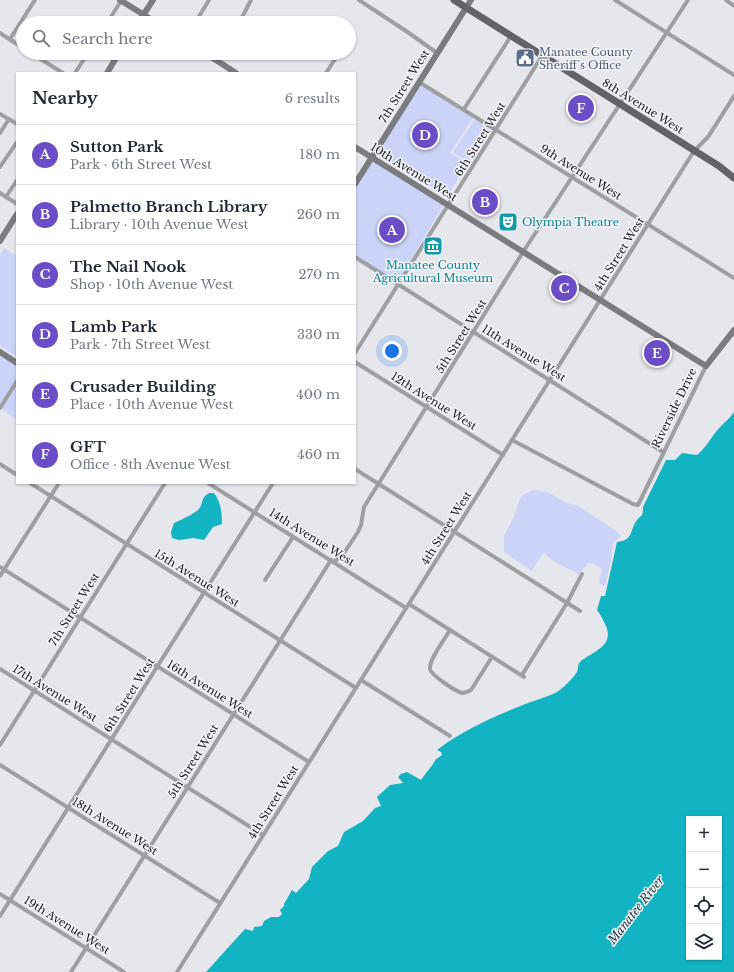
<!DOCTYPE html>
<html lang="en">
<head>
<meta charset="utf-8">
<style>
	body { margin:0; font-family:"Libre Baskerville",serif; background:#f6f6f7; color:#1f2937 }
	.controls { position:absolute; right:12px; bottom:12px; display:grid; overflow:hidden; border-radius:0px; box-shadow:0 1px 3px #0004 }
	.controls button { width:36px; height:36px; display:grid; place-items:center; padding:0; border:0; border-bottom:1px solid #e0e1e3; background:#fff; color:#1f2937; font:20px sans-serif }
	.you { position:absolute; left:392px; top:351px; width:14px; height:14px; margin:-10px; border:3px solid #fff; border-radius:50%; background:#1a73e8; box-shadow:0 0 0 6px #1a73e833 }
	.badge { display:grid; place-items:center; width:26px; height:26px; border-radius:50%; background:#6a4dc7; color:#fff; font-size:13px; font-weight:700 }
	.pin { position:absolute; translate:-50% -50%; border:2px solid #fff; box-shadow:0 1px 4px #0006 }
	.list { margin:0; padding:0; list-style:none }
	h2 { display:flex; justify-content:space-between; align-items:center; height:52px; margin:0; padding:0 16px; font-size:17px }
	h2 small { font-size:13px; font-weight:400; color:#747a83 }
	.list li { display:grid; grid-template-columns:26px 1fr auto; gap:12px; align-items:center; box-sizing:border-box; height:60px; padding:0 16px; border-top:1px solid #e0e1e3 }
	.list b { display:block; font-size:15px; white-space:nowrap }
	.list p { margin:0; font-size:13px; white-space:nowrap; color:#747a83 }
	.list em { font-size:13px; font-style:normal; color:#747a83 }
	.icon { flex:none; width:22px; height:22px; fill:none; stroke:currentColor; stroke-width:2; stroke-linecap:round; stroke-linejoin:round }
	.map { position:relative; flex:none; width:734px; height:972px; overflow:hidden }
	.search { position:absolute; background:#fff; box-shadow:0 1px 3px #0004; left:16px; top:16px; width:340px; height:44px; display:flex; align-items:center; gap:10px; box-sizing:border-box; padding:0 14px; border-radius:22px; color:#747a83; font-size:15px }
	.panel { position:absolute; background:#fff; box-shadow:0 1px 3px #0004; left:16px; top:72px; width:340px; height:412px; border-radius:0px }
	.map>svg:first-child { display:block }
	.green { fill:#cbd4f8 }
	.water { fill:#12b3c3; fill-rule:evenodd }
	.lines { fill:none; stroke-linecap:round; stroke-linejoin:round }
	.street { stroke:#9e9fa1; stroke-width:4 }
	.secondary { stroke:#7a7c7f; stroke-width:6 }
	.primary { stroke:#616367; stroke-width:7 }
	.labels { text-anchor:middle; stroke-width:3; stroke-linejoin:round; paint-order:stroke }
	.service-label { font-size:11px; fill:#4e5e75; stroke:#f3f4fa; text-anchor:start }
	.street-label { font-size:11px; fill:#202123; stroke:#f3f4fa }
	.culture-label { font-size:11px; fill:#0d838f; stroke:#f3f4fa; text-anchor:start }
	.water-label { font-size:12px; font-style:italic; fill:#22393d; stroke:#f3f4fa }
</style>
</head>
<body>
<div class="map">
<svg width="734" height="972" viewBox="0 0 734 972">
	<rect width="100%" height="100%" fill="#e6e7ed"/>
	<g class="green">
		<polygon points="420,84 473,118 450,153 468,163 447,197 377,153"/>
		<polygon points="475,119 490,128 469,162 453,152"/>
		<polygon points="372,159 444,205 397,282 355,255 355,187"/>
		<polygon points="4,248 17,256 17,357 0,346 0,255"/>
		<polygon points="0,355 17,366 17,420 0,408"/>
		<path d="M533,490L547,492L567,503L578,506L615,530L621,536L613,543L611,561L605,586L599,583L602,569L594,564L588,563L579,574C570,569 548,561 544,552L532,571L504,552V536L514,517L521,496Z"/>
	</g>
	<g class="water">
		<path d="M734,412V972H206L245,929L253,931L254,927L262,926L264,921L271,917H279L282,914L280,910L284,906V904L292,890L296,893L309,879L312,867L328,851L338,846L344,832L363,821L375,808L381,806L377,797L390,785L403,783L398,777L401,774L407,772L421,780C426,772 432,767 436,759L438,758L442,755L441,752L437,750C463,730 493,717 523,705C534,700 552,696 560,690C566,685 573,678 577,672C579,668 577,664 581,661C594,651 614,646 606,626C603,620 601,615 597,610L601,596H605L617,542C634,540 629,531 637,520C642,514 643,517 643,507L666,460H675L682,453L697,455C707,447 712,435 721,426C726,421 730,418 734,412ZM689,819H719V957H689Z"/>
		<path d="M209,493H214C221,502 222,513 222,524L213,527L204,540L193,538L179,540L172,538L171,532L174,523C179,521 196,513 199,509C204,502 200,499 209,493Z"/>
	</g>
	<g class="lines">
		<g class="street">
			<polyline points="359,0 409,33 437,53"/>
			<polyline points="615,0 734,75"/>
			<polyline points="726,0 734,6"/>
			<polyline points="107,23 121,1"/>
			<polyline points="195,23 209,0"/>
			<polyline points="239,23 251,0"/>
			<polyline points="0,33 23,48"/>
			<polyline points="10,39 35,0"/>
			<polyline points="31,53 63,73"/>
			<polyline points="215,60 219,53"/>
			<polyline points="75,73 88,53"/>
			<polyline points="326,73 339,53"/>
			<polyline points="419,82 734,278"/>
			<polyline points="464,109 511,36"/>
			<polyline points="0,114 17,124"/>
			<polyline points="0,133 9,119"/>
			<polyline points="0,167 17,142"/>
			<polyline points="0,193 17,204"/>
			<polyline points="6,197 17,180"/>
			<polyline points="355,257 663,452"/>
			<polyline points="355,353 542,56"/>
			<polyline points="355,362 503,455"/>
			<polyline points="0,408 17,381"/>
			<polyline points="512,440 633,504 638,505 706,366"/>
			<polyline points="0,464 17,475"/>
			<polyline points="355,469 580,611"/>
			<polyline points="30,483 356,688"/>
			<polyline points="208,483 406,608"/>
			<polyline points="333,562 342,556 358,532 361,525 364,507 523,252 688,0"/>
			<polyline points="0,567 309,762"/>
			<polyline points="0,576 59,483"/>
			<polyline points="265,580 293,537"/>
			<polyline points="409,604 524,677"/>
			<path d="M450,630C445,639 429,659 430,669C431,675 455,691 462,693C465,693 468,692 471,690L492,657"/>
			<polyline points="0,669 263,835"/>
			<polyline points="522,675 567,603 582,574"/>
			<polyline points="361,680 450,736"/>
			<polyline points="0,745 165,483"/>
			<polyline points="0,765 220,903"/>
			<polyline points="0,894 124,972"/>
			<polyline points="0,916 273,483"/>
			<polyline points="71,972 331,560"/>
			<polyline points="177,972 694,151 708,137 734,96"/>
		</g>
		<g class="secondary">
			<polyline points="120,0 157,23"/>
			<polyline points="138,23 153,0"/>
			<polyline points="205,53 236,73"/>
			<polyline points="107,73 119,53"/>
			<polyline points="355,147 706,366 734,330"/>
			<polyline points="355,184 471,0"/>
			<polyline points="0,241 17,214"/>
			<polyline points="0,352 17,363"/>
		</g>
		<polyline class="primary" points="454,0 719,166 734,178"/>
	</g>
	<defs>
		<g id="civic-square" transform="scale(1)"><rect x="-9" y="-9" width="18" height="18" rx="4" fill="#5c6f8a" stroke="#f3f4fa"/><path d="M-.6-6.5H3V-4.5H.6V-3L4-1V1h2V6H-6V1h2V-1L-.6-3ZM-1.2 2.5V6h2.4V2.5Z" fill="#fff"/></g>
		<g id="theatre-square" transform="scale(1)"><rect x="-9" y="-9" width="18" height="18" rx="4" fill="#0f9aa8" stroke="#f3f4fa"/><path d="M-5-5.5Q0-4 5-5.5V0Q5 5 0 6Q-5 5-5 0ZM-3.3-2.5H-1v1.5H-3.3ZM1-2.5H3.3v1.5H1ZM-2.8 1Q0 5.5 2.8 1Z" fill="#fff"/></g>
		<g id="museum-square" transform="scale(1)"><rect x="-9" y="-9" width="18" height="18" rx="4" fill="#0f9aa8" stroke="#f3f4fa"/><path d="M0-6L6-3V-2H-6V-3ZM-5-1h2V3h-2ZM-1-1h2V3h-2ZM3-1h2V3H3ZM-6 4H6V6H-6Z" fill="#fff"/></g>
	</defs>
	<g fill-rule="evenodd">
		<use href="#civic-square" x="525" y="58"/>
		<use href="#theatre-square" x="508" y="222"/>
		<use href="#museum-square" x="433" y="246"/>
	</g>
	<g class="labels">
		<g class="service-label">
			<text x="539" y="56">Manatee County<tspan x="539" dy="13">Sheriff's Office</tspan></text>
		</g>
		<g class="street-label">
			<text transform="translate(404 86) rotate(-58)" y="4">7th Street West</text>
			<text transform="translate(643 106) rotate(32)" y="4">8th Avenue West</text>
			<text transform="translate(480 139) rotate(-58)" y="4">6th Street West</text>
			<text transform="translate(414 172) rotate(32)" y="4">10th Avenue West</text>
			<text transform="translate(581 172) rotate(32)" y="4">9th Avenue West</text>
			<text transform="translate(619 254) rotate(-58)" y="4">4th Street West</text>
			<text transform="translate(461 336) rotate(-58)" y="4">5th Street West</text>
			<text transform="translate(524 353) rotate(32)" y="4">11th Avenue West</text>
			<text transform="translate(434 401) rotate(32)" y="4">12th Avenue West</text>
			<text transform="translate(674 408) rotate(-64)" y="4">Riverside Drive</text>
			<text transform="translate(446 528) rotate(-58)" y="4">4th Street West</text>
			<text transform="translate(312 537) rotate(32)" y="4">14th Avenue West</text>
			<text transform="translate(197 578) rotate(32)" y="4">15th Avenue West</text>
			<text transform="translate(74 609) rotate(-58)" y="4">7th Street West</text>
			<text transform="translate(210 689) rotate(32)" y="4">16th Avenue West</text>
			<text transform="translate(55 693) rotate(32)" y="4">17th Avenue West</text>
			<text transform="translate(129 695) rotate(-58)" y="4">6th Street West</text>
			<text transform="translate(193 761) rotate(-58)" y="4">5th Street West</text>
			<text transform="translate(273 802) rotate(-58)" y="4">4th Street West</text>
			<text transform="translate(115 826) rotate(32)" y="4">18th Avenue West</text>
			<text transform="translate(67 925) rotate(32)" y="4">19th Avenue West</text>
		</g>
		<g class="culture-label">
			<text x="522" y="226">Olympia Theatre</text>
			<text x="433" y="269" text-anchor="middle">Manatee County<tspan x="433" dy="13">Agricultural Museum</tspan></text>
		</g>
		<g class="water-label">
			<text transform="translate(636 910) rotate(-52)" y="4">Manatee River</text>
		</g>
	</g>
</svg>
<div class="controls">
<button>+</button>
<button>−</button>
<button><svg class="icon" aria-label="locate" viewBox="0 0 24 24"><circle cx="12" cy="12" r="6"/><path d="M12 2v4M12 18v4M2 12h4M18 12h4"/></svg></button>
<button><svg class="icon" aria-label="layers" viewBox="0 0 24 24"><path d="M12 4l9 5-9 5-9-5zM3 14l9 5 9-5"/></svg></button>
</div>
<div class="you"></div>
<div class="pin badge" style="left:392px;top:230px">A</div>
<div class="pin badge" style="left:485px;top:202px">B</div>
<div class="pin badge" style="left:564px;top:288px">C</div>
<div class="pin badge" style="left:425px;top:135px">D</div>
<div class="pin badge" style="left:657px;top:353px">E</div>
<div class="pin badge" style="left:581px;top:108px">F</div>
<div class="search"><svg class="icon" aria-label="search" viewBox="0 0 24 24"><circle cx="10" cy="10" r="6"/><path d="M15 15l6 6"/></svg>Search here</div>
<section class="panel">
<h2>Nearby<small>6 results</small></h2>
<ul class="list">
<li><span class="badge">A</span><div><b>Sutton Park</b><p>Park · 6th Street West</p></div><em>180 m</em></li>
<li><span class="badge">B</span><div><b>Palmetto Branch Library</b><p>Library · 10th Avenue West</p></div><em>260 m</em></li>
<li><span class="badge">C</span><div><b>The Nail Nook</b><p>Shop · 10th Avenue West</p></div><em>270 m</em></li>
<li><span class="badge">D</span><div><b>Lamb Park</b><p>Park · 7th Street West</p></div><em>330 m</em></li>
<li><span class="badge">E</span><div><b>Crusader Building</b><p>Place · 10th Avenue West</p></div><em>400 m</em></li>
<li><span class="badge">F</span><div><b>GFT</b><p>Office · 8th Avenue West</p></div><em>460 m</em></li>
</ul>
</section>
</div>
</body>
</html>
